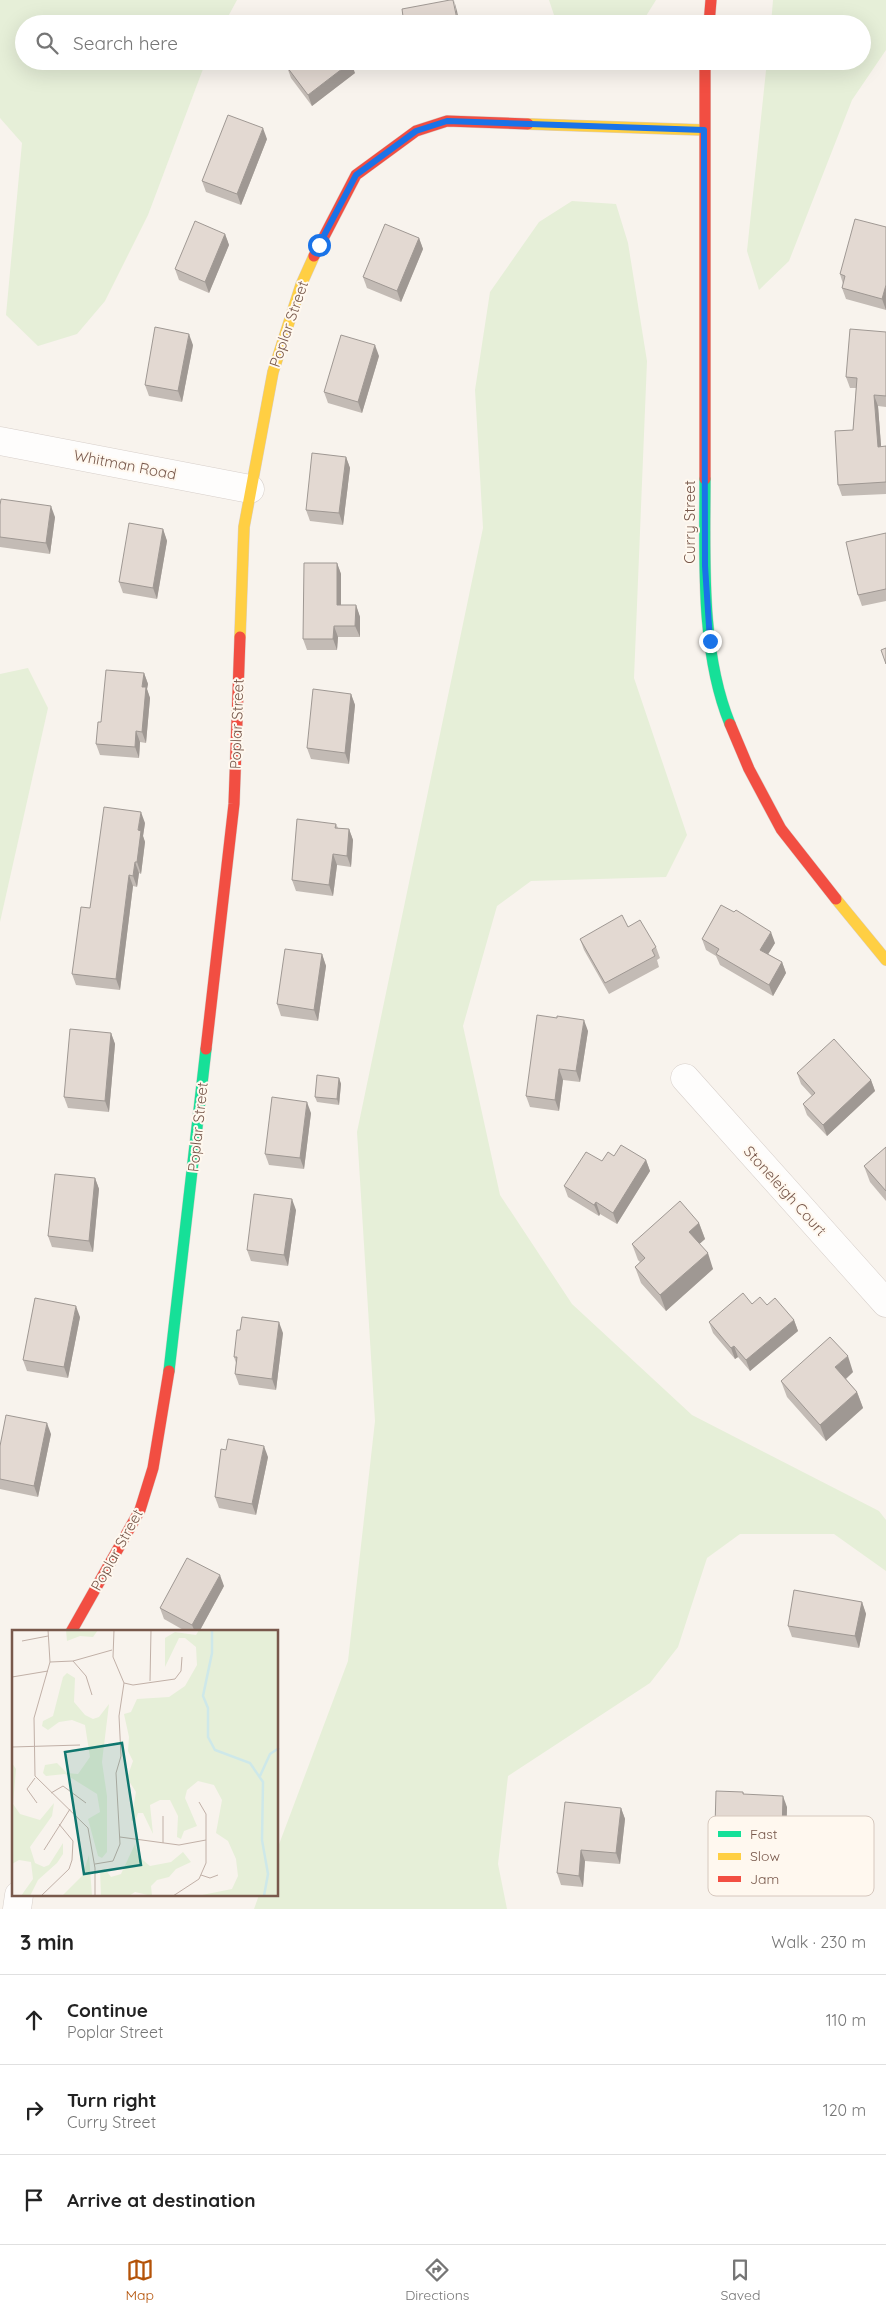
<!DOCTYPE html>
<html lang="en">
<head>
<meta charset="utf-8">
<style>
	body { margin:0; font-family:Quicksand,sans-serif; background:#f6f6f6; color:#222 }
	.stop { position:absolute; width:15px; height:15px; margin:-11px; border:4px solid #1a73e8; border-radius:50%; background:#fff }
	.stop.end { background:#1a73e8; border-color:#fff; box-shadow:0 1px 5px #0008 }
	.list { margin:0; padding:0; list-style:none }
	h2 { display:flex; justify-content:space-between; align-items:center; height:65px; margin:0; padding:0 20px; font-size:21px }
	h2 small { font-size:16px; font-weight:400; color:#767676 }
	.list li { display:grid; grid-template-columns:32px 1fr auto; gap:15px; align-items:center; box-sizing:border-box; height:90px; padding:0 20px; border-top:1px solid #e0e0e0 }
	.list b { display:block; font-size:19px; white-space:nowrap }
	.list p { margin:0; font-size:16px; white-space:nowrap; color:#767676 }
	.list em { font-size:16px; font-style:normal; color:#767676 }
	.icon { flex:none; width:28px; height:28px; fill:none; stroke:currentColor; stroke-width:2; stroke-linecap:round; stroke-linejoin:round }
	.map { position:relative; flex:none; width:886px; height:1909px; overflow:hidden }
	.search { position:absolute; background:#fff; box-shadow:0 5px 20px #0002; left:15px; right:15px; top:15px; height:55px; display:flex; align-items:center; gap:12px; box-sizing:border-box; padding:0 18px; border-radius:28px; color:#767676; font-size:19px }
	.sheet { height:335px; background:#fff }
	nav { display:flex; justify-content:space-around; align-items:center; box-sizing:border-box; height:70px; border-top:1px solid #e0e0e0; background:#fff; font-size:14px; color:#767676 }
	nav a { display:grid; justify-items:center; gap:2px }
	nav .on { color:#b45309 }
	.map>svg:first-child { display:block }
	.green { fill:#e6efd8 }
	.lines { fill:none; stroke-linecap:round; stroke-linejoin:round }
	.street-casing { stroke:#d7cfca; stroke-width:29 }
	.fast-casing { stroke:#d8cec9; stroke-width:12 }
	.slow-casing { stroke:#d8cec9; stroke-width:12 }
	.jam-casing { stroke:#d8cec9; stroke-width:12 }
	.street { stroke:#fefdfc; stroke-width:28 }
	.fast { stroke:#16e098; stroke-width:11 }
	.slow { stroke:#ffcf43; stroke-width:11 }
	.jam { stroke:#f24e42; stroke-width:11 }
	.wall { fill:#c3bbb5 }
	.shaded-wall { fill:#9f9893 }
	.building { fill:#e3d9d2; stroke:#9f9893 }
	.route { stroke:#1a73e8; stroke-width:6 }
	.labels { text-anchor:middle; stroke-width:4; stroke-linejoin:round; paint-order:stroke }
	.street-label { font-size:15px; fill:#78584b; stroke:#fff8ef }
	.inset-river { fill:none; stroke:#cee8e9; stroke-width:2.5 }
	.inset-road { fill:none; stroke:#c1b0a7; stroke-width:1 }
	.view { fill:#0f766e; fill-opacity:0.15; stroke:#0f766e; stroke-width:2.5 }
	.inset-edge { fill:none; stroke:#78584b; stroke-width:2.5 }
	.key { fill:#fff8ef; stroke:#d6c8be; stroke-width:1 }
	.key-label { font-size:14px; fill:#78584b }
</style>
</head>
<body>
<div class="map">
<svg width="886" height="1909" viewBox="0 0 886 1909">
	<rect width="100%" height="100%" fill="#f8f3ed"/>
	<g class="green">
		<polygon points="0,0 237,0 224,24 24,24 24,61 206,61 148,215 105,301 77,334 38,346 6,315 22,143 0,118"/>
		<polygon points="549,0 656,0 641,24 557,24"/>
		<polygon points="773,0 886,0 886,50 852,100 789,261 759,290 747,251 767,61 862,61 862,24 771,24"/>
		<polygon points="572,201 616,204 628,243 647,361 634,678 687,835 666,877 531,881 497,906 463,1026 500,1195 572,1304 692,1415 879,1511 886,1520 886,1571 834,1534 740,1534 707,1558 678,1647 650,1683 508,1776 498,1864 507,1909 254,1909 259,1895 278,1895 278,1847 348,1661 375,1421 357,1132 483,528 475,390 490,292 539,222"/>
		<polygon points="28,668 48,708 0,922 0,674"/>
	</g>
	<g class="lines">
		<g class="street-casing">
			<g id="street">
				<polyline points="0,441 250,489"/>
				<polyline points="685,1078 886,1303"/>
				<polyline points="17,1909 19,1895"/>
			</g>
		</g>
		<g class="fast-casing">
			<g id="fast">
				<path d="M705,479C705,558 700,651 730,724"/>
				<polyline points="169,1371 206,1049"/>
			</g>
		</g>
		<g class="slow-casing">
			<g id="slow">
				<polyline points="528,124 704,130"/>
				<polyline points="240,637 244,527 273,372 301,285 314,256"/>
				<polyline points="836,899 886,960"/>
			</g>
		</g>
		<g class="jam-casing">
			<g id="jam">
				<polyline points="709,24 711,0"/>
				<polyline points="705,61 705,479"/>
				<polyline points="314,256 356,175 416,131 447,121 528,124"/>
				<polyline points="730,724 749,769 781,829 836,899"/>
				<polyline points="206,1049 234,804 240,637"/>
				<polyline points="71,1632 140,1510 153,1468 169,1371"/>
			</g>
		</g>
		<use href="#street" class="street"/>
		<use href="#fast" class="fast"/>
		<use href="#slow" class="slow"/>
		<use href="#jam" class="jam"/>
	</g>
	<g class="wall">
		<polygon points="287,67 355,73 312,106 291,78"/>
		<polygon points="267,139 241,205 206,192 202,181"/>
		<polygon points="886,227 886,310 846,299 842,288 843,284 840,274"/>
		<polygon points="225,234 229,245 209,293 179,280 175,269"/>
		<polygon points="419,238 423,249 401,302 367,288 363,277"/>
		<polygon points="886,332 886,407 878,406 881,447 886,446 886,494 842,496 838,485 853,430 856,388 850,388 846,377"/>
		<polygon points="193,345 182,402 149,396 145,385"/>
		<polygon points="379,356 362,413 328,403 324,392"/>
		<polygon points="346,457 350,468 343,525 310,521 306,510"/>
		<polygon points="0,505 55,517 50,554 0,547"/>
		<polygon points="163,529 167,541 157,599 123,593 119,582"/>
		<polygon points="886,533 886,601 862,606 858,595"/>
		<polygon points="337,563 341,574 341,605 356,605 360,617 360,637 338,637 337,650 307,650 303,639"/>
		<polygon points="144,673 148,684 147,689 150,698 146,743 140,742 139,758 100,755 96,744 101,722"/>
		<polygon points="351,694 355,705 349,764 311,759 307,748"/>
		<polygon points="145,823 143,836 145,842 141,874 139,873 137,887 133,886 120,990 76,985 72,974 90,908"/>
		<polygon points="336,824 338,828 349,829 353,840 351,867 337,865 333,896 296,891 292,880"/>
		<polygon points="628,927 656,947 660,958 657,960 659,967 609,994 584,950 580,939"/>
		<polygon points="702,939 775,943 768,954 782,962 786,973 773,996 720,965 716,956 706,950"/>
		<polygon points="322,954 326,966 318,1021 281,1016 277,1004"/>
		<polygon points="557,1018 588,1031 580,1082 563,1080 559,1111 530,1107 526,1096"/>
		<polygon points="111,1033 115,1044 109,1112 68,1108 64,1097"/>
		<polygon points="797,1073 871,1080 875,1091 827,1136 807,1115 803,1104 812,1096 801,1084"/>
		<polygon points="339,1078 341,1084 339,1105 317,1102 315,1097"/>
		<polygon points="311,1113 304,1169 269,1165 265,1154"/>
		<polygon points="886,1147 886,1201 870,1182 864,1166"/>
		<polygon points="614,1156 646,1160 650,1171 617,1224 600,1214 599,1216 568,1197 564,1186 602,1161"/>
		<polygon points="95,1178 99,1189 93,1252 52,1247 48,1236"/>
		<polygon points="296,1210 288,1266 251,1261 247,1250"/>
		<polygon points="699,1223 705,1239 699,1244 713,1269 666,1311 641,1283 635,1267 640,1262 638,1260 632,1244"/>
		<polygon points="752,1304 767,1305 794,1320 798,1331 750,1371 738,1357 735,1359 713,1333 709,1322"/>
		<polygon points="80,1317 68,1378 27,1371 23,1360"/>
		<polygon points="283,1333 276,1390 239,1385 235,1374 236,1363 234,1357"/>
		<polygon points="853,1372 846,1379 857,1392 863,1408 826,1441 787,1397 781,1381"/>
		<polygon points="51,1434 38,1497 0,1489 0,1446"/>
		<polygon points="268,1457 256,1515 219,1508 215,1497"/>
		<polygon points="224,1586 199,1632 187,1632 164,1619 160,1608"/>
		<polygon points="862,1602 866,1614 859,1648 792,1637 788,1626"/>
		<polygon points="743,1792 744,1794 787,1807 786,1842 719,1838 715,1827"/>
		<polygon points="621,1808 625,1819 620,1864 585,1861 583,1887 561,1885 557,1873"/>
	</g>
	<g class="shaded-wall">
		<polygon points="454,0 457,11 460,24 458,24"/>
		<polygon points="351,62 355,73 312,106 308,95"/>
		<polygon points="263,128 267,139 241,205 237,194"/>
		<polygon points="225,234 229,245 209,293 205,282"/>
		<polygon points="419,238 423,249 401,302 397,291"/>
		<polygon points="886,285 886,310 882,299"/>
		<polygon points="189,334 193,345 182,402 178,391"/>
		<polygon points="375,345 379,356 362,413 358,402"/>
		<polygon points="874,395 878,406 882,458 878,447"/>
		<polygon points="346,457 350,468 343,525 339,513"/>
		<polygon points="51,506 55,517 50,554 46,543"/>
		<polygon points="163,529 167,541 157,599 153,588"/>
		<polygon points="337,563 341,574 341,616 337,605"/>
		<polygon points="356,605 360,617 360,637 355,626"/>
		<polygon points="334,626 338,637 337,650 333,639"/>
		<polygon points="144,673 148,684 147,689 150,698 146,743 142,732 142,687"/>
		<polygon points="351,694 355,705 349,764 345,753"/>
		<polygon points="136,731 140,742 139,758 135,747"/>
		<polygon points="141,812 145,823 143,836 145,842 141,874 137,862 138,830"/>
		<polygon points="349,829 353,840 351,867 347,856"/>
		<polygon points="333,854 337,865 333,896 329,885"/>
		<polygon points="135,862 139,873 137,887 133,876"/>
		<polygon points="129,875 133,886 120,990 116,979"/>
		<polygon points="771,932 775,943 764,961 760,950"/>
		<polygon points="322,954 326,966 318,1021 314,1010"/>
		<polygon points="782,962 786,973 773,996 769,985"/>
		<polygon points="584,1020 588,1031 580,1082 576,1071"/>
		<polygon points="111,1033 115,1044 109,1112 105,1101"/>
		<polygon points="559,1069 563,1080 559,1111 555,1100"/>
		<polygon points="339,1078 341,1084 339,1105 337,1099"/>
		<polygon points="871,1080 875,1091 827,1136 823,1125"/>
		<polygon points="307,1102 311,1113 304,1169 300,1158"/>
		<polygon points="646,1160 650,1171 617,1224 613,1213"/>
		<polygon points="95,1178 99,1189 93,1252 89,1241"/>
		<polygon points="292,1199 296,1210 288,1266 284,1255"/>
		<polygon points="596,1202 600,1214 599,1216 594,1205"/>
		<polygon points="699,1223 705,1239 695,1248 689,1232"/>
		<polygon points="708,1253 713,1269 666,1311 660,1295"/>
		<polygon points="76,1306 80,1317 68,1378 64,1367"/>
		<polygon points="794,1320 798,1331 750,1371 746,1360"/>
		<polygon points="279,1322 283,1333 276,1390 272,1379"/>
		<polygon points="734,1346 738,1357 735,1359 731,1348"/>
		<polygon points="848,1356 853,1372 841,1383 835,1367"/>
		<polygon points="857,1392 863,1408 826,1441 820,1425"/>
		<polygon points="47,1423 51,1434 38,1497 34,1486"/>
		<polygon points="264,1446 268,1457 256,1515 252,1504"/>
		<polygon points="220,1575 224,1586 199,1632 195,1632 192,1625"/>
		<polygon points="862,1602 866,1614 859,1648 855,1636"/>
		<polygon points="783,1796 787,1807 786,1842 782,1831"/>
		<polygon points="621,1808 625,1819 620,1864 616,1853"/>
		<polygon points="581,1850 585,1861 583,1887 579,1876"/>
	</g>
	<g class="building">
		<polygon points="450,0 453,0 458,24 404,24 402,9"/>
		<polygon points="295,61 350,61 351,62 308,95 287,67"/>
		<polygon points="228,115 263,128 237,194 202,181"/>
		<polygon points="855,219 886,227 886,285 882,299 842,288 845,276 840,274"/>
		<polygon points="195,221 225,234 205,282 175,269"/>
		<polygon points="385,224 419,238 397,291 363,277"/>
		<polygon points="155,327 189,334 178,391 145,385"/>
		<polygon points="850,329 886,332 886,396 874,395 878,447 886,446 886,482 838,485 835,431 853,430 857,378 846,377"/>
		<polygon points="341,335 375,345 358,402 324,392"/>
		<polygon points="312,453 346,457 339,513 306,510"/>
		<polygon points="1,499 51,506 46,543 0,537 0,505"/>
		<polygon points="129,523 163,529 153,588 119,582"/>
		<polygon points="886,533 886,589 858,595 846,542"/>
		<polygon points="304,563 337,563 337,605 356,605 355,626 334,626 333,639 303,639"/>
		<polygon points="886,648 886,664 881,650"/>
		<polygon points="106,670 144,673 142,687 146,687 142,732 136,731 135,747 96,744 98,722 101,722"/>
		<polygon points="313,689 351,694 345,753 307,748"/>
		<polygon points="104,807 141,812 138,830 141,831 137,862 135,862 133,876 129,875 116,979 72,974 81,907 90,908"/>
		<polygon points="297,819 336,824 335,828 349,829 347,856 333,854 329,885 292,880"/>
		<polygon points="721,905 734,912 736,910 771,932 760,950 782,962 769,985 716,954 719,949 702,939"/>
		<polygon points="622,915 628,927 640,920 656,947 652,950 655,956 605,983 580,939"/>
		<polygon points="285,949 322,954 314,1010 277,1004"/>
		<polygon points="537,1015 557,1018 557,1016 584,1020 576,1071 559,1069 555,1100 526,1096"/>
		<polygon points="70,1029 111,1033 105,1101 64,1097"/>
		<polygon points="834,1039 871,1080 823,1125 803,1104 815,1093 797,1073"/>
		<polygon points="317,1075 339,1078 337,1099 315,1097"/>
		<polygon points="272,1097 307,1102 300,1158 265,1154"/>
		<polygon points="621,1145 646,1160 613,1213 596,1202 594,1205 564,1186 586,1152 602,1161 608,1152 614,1156"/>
		<polygon points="886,1147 886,1191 864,1166"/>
		<polygon points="55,1174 95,1178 89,1241 48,1236"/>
		<polygon points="254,1194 292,1199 284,1255 247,1250"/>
		<polygon points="680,1201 699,1223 689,1232 708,1253 660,1295 635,1267 645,1258 632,1244"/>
		<polygon points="743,1293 752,1304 760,1297 767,1305 775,1298 794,1320 746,1360 734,1346 731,1348 709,1322"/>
		<polygon points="35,1298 76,1306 64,1367 23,1360"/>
		<polygon points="242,1317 279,1322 272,1379 235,1374 237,1357 234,1357 237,1330 240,1330"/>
		<polygon points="830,1337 848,1356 835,1367 857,1392 820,1425 781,1381"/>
		<polygon points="6,1415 47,1423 34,1486 0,1479 0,1446"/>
		<polygon points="228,1439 264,1446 252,1504 215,1497 221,1449 226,1450"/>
		<polygon points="187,1558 220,1575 192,1625 160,1608"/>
		<polygon points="794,1590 862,1602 855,1636 788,1626"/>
		<polygon points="716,1791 743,1792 743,1794 783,1796 782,1831 715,1827"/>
		<polygon points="565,1802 621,1808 616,1853 581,1850 579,1876 557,1873"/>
	</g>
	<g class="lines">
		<polyline class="route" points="319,245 356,175 416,131 447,121 704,130 705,566 710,641"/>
	</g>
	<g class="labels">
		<g class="street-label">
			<text transform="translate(289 324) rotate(-71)" y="5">Poplar Street</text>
			<text transform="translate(125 465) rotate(11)" y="5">Whitman Road</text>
			<text transform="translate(690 522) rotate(-90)" y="5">Curry Street</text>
			<text transform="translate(237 724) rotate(-88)" y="5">Poplar Street</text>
			<text transform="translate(198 1127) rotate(-84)" y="5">Poplar Street</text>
			<text transform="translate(785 1191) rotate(48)" y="5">Stoneleigh Court</text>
			<text transform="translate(117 1550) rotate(-61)" y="5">Poplar Street</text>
		</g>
	</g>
	<g transform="translate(12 1630)">
		<rect width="266" height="266" fill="#f8f3ed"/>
		<path d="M54,0H86L81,7L68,6L55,11ZM187,0H266V266H185L220,259L226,246L224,229L216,211L204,203L210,170L202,155L186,151L175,160L173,168L185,196L172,201L169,209L165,207L166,186L158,170H148L138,175L141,204L131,183H126L123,192L119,190L124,162L115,148L121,131L116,121L117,107L112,84L119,82L125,69L157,67L173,56L185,35L184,17L173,8H167L153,37V8L163,2L184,5ZM55,43L63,48L62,72L73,85L81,89L87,87L97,74L90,132L95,166V222L90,228L86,226L76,189L88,182L85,164L53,144L34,146L31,143L33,135L45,133L55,143L66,144L78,127L73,95L60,90L47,92L36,100L30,96L31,91L41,86L51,47ZM0,133L4,139L1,174L8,184L28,190L42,173L40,186L18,217L23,233L32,237L37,235L51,213V224L45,233L26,250L18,266H9L21,249L19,232L7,230L0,234ZM123,214L126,226L138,236L159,232L171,222L179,232L164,239L157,247L145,250L139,256L140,266L123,262L117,266H89L88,240L93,239L99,247L109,244ZM77,225L80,266H50L70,246Z" fill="#e6efd8"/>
		<path class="inset-river" d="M200,0V23L191,66L196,78V107L203,120L238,133L251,152L250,210L256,244L252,266M248,146L258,124L267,118"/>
		<path class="inset-road" d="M36,0L38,32L22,88L23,146L76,198L83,238V266M10,11L36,6M61,31L74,46L80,65M38,32L61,31L100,20M0,47L36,41M138,51L139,0M112,53L121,55L163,49L169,41L170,27M0,117L68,115M23,148L15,159L25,173M39,163L51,156L74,173M108,207L167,215L194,210M151,213V186M32,220L58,179M83,234L101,231L108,214L104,143L109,126L107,86L112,53L101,27L102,0M189,245L198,248L206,245M29,266L57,239L60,230L61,211L47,194M161,266L187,249L194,233V184L187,172"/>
		<path class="view" d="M110,113L129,235L72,244L53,122Z"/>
		<rect width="266" height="266" class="inset-edge"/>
	</g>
	<rect x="708" y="1816" width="166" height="80" rx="8" class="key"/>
	<rect x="718" y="1831" width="23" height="6" fill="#16e098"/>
	<rect x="718" y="1853" width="23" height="7" fill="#ffcf43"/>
	<rect x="718" y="1876" width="23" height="6" fill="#f24e42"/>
	<g class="key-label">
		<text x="750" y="1839">Fast</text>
		<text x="750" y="1861">Slow</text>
		<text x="750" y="1884">Jam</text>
	</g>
</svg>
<div class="stop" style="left:319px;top:245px"></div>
<div class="stop end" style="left:710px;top:641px"></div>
<div class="search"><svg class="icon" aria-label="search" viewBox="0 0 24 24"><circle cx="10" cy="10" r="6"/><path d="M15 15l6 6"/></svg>Search here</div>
</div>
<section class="sheet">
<h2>3 min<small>Walk · 230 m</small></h2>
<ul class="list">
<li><svg class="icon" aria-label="ahead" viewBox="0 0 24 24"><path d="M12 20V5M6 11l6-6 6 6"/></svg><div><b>Continue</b><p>Poplar Street</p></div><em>110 m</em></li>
<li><svg class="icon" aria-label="right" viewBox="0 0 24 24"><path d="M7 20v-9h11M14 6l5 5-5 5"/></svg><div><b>Turn right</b><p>Curry Street</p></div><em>120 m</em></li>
<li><svg class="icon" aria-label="arrive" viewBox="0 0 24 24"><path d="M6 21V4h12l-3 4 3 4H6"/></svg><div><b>Arrive at destination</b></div></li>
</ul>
</section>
<nav>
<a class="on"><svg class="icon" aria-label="map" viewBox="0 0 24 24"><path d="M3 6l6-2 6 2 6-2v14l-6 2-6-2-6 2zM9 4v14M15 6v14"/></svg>Map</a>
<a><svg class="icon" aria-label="directions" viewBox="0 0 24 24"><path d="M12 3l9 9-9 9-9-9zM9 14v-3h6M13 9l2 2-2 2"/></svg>Directions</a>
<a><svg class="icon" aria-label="saved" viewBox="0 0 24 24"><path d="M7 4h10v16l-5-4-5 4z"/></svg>Saved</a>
</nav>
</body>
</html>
